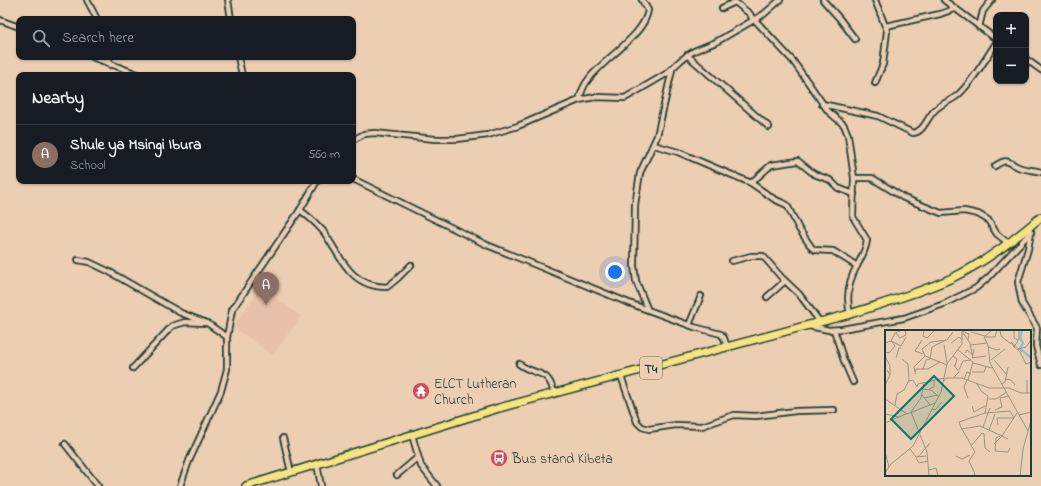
<!DOCTYPE html>
<html lang="en">
<head>
<meta charset="utf-8">
<style>
	body { margin:0; font-family:"Indie Flower",sans-serif; background:#20242c; color:#f1f3f6 }
	.controls { position:absolute; right:12px; top:12px; display:grid; overflow:hidden; border-radius:8px; box-shadow:0 1px 3px #0004 }
	.controls button { width:36px; height:36px; display:grid; place-items:center; padding:0; border:0; border-bottom:1px solid #363941; background:#171b24; color:#f1f3f6; font:20px sans-serif }
	.you { position:absolute; left:615px; top:272px; width:14px; height:14px; margin:-10px; border:3px solid #fff; border-radius:50%; background:#1a73e8; box-shadow:0 0 0 6px #1a73e833 }
	.badge { display:grid; place-items:center; width:26px; height:26px; border-radius:50%; background:#8c9099; color:#fff; font-size:13px; font-weight:700 }
	.pin { position:absolute; translate:-50% -33px; filter:drop-shadow(0 1px 2px #0008) }
	.pin::after { content:''; position:absolute; top:21px; width:14px; height:12px; background:inherit; clip-path:polygon(0 0,100% 0,50% 100%) }
	.list { margin:0; padding:0; list-style:none }
	h2 { display:flex; justify-content:space-between; align-items:center; height:52px; margin:0; padding:0 16px; font-size:17px }
	h2 small { font-size:13px; font-weight:400; color:#9ea1a6 }
	.list li { display:grid; grid-template-columns:26px 1fr auto; gap:12px; align-items:center; box-sizing:border-box; height:60px; padding:0 16px; border-top:1px solid #363941 }
	.list b { display:block; font-size:15px; white-space:nowrap }
	.list p { margin:0; font-size:13px; white-space:nowrap; color:#9ea1a6 }
	.list em { font-size:13px; font-style:normal; color:#9ea1a6 }
	.icon { flex:none; width:22px; height:22px; fill:none; stroke:currentColor; stroke-width:2; stroke-linecap:round; stroke-linejoin:round }
	.map { position:relative; flex:none; width:1041px; height:486px; overflow:hidden }
	.search { position:absolute; background:#171b24; box-shadow:0 1px 3px #0004; left:16px; top:16px; width:340px; height:44px; display:flex; align-items:center; gap:10px; box-sizing:border-box; padding:0 14px; border-radius:8px; color:#9ea1a6; font-size:15px }
	.panel { position:absolute; background:#171b24; box-shadow:0 1px 3px #0004; left:16px; top:72px; width:340px; height:112px; border-radius:8px }
	.map>svg:first-child { display:block }
	.built { fill:#e7c1a9 }
	.lines { fill:none; stroke-linecap:round; stroke-linejoin:round }
	.minor-casing { stroke:#1f3d34; stroke-width:8 }
	.trunk-casing { stroke:#1f3d34; stroke-width:10 }
	.minor { stroke:#ecceb2; stroke-width:4.5 }
	.trunk { stroke:#f6e381; stroke-width:7 }
	.labels { text-anchor:middle; stroke-width:3.5; stroke-linejoin:round; paint-order:stroke }
	.shield { fill:#ecceb2; stroke:#5c685a; stroke-width:1 }
	.shield-label { font-size:13px; font-weight:bold; fill:#1f3d34 }
	.poi-label { font-size:14px; fill:#1f3d34; stroke:#ecceb2; text-anchor:start }
	.inset-river { fill:none; stroke:#7dc3dd; stroke-width:2 }
	.inset-road { fill:none; stroke:#9a9480; stroke-width:1 }
	.view { fill:#0f766e; fill-opacity:0.15; stroke:#0f766e; stroke-width:2 }
	.inset-edge { fill:none; stroke:#1f3d34; stroke-width:2 }
</style>
</head>
<body>
<div class="map">
<svg width="1041" height="486" viewBox="0 0 1041 486">
	<rect width="100%" height="100%" fill="#ecceb2"/>
	<filter id="ink" filterUnits="userSpaceOnUse"><feTurbulence type="fractalNoise" baseFrequency=".025" numOctaves="2"/><feDisplacementMap in="SourceGraphic" scale="8" xChannelSelector="R" yChannelSelector="G"/><feConvolveMatrix kernelMatrix="1 2 1 2 8 2 1 2 1" color-interpolation-filters="sRGB"/></filter>
	<g filter="url(#ink)">
		<polygon class="built" points="261,288 301,316 273,355 233,327"/>
		<g class="lines">
			<g class="minor-casing">
				<g id="minor">
					<polyline points="87,0 97,19"/>
					<polyline points="228,0 231,19"/>
					<polyline points="823,0 839,18 855,39"/>
					<polyline points="944,0 996,39"/>
					<polyline points="722,8 735,2 750,14 753,20"/>
					<path d="M754,19L793,61L828,111L844,125L848,135L854,178L853,217L867,240C866,250 862,256 858,264C849,279 846,297 850,314"/>
					<polyline points="0,20 19,27"/>
					<polyline points="886,26 940,14 954,9"/>
					<polyline points="979,27 983,11 992,0"/>
					<polyline points="687,55 769,127"/>
					<polyline points="92,57 140,75"/>
					<polyline points="108,57 111,65"/>
					<polyline points="238,57 242,75"/>
					<polyline points="1026,59 1041,70"/>
					<polyline points="875,83 883,64 887,31 875,0"/>
					<path d="M579,100C581,93 583,86 588,80C603,59 645,35 648,10L642,0"/>
					<path d="M822,104L878,116L913,133C924,132 927,117 935,110C942,103 951,101 958,95C973,81 985,60 996,43"/>
					<polyline points="353,140 364,134 374,133 435,139 457,139 488,135 518,126 579,100 595,97 625,98 666,74 681,60 694,51 716,42 764,14 780,0"/>
					<polyline points="654,145 678,152 751,183 774,199 787,205 799,229 812,248 815,250 833,251 857,266"/>
					<path d="M995,166C1009,156 1008,164 1021,168C1028,170 1035,170 1041,172"/>
					<polyline points="854,178 872,178 904,198 941,213 964,211 978,214 988,220 997,234 1008,243"/>
					<polyline points="353,179 487,245 629,303 694,327 721,334 724,338 727,347"/>
					<polyline points="751,183 771,165 798,161 814,174 830,180 838,188 854,194"/>
					<path d="M300,210C308,216 316,223 323,231C341,256 349,287 387,287L397,279L411,265"/>
					<polyline points="1031,232 1028,249 1018,282 1022,303 1037,328 1036,346 1041,365"/>
					<polyline points="78,260 89,262 108,271 181,313 207,323 227,337"/>
					<polyline points="732,261 751,256 763,256 782,278 799,294 820,322"/>
					<polyline points="767,297 785,281"/>
					<polyline points="647,308 636,281 634,266 635,205 640,173 657,136 672,70"/>
					<polyline points="689,325 701,296"/>
					<polyline points="809,326 829,330 842,329 904,318 944,304 976,288 989,277 1031,232"/>
					<polyline points="834,330 844,361 853,382"/>
					<path d="M519,364C537,377 548,368 554,393"/>
					<polyline points="133,368 172,326 185,322 205,323"/>
					<polyline points="621,376 637,422 642,427 649,429 676,425 702,426 734,415 756,416 796,411 834,410"/>
					<polyline points="412,435 421,466 437,486"/>
					<polyline points="283,438 291,472"/>
					<polyline points="65,444 98,486"/>
					<polyline points="317,464 321,486"/>
					<polyline points="397,475 417,458"/>
					<polyline points="180,486 189,461 221,391 227,369 227,337 232,310 300,210 317,181"/>
				</g>
			</g>
			<g class="trunk-casing">
				<path id="trunk" d="M246,486L499,408L850,314C884,303 919,293 952,278C984,263 1014,240 1041,217"/>
			</g>
			<use href="#minor" class="minor"/>
			<use href="#trunk" class="trunk"/>
		</g>
	</g>
	<defs>
		<g id="temple-disc" transform="scale(0.9)"><circle r="9.5" fill="#d1495b" stroke="#ecceb2"/><path d="M0-6L5-2H3V0L6.5 2.5H4V6H1.5V3h-3V6H-4V2.5H-6.5L-3 0V-2H-5Z" fill="#fff"/></g>
		<g id="bus-disc" transform="scale(0.9)"><circle r="9.5" fill="#d1495b" stroke="#ecceb2"/><path d="M-5-6H5V4H4V6H2V4H-2V6H-4V4H-5ZM-3.5-4V0h7V-4ZM-3.5 1.2v1.5H-2V1.2ZM2 1.2v1.5H3.5V1.2Z" fill="#fff"/></g>
	</defs>
	<g fill-rule="evenodd">
		<use href="#temple-disc" x="421" y="391"/>
		<use href="#bus-disc" x="499" y="458"/>
	</g>
	<g class="labels">
		<rect class="shield" x="640" y="357" width="22" height="22" rx="3"/>
		<g class="shield-label">
			<text x="651" y="373">T4</text>
		</g>
		<g class="poi-label">
			<text x="434" y="388">ELCT Lutheran<tspan x="434" dy="16">Church</tspan></text>
			<text x="512" y="463">Bus stand Kibeta</text>
		</g>
	</g>
	<g transform="translate(885 330)">
		<rect width="146" height="146" fill="#ecceb2"/>
		<path class="inset-river" d="M137,0L135,8L138,13L135,18L146,28"/>
		<path class="inset-road" d="M39,0L38,6L42,8L50,0M112,0L110,7H99L103,15L105,33L143,101M115,0L116,6L126,14M129,0V8L133,10M134,0V9L129,17L135,22L141,34L146,32M77,1L84,4L83,10M86,2L100,6L107,0M11,3L15,8L21,5L20,0M78,3L85,13L88,28M37,10L30,21L38,24M6,11L16,16L21,7M0,13L6,11L10,3L17,0M66,13L74,7L77,10M59,15L62,33M86,15L102,13M103,17L112,20L115,19M129,17L126,12L137,22M133,19L141,17L146,10M73,20L88,32L83,50M0,22L4,23L10,16L6,11M80,23L82,20L88,25L89,19M0,26L5,36V45M68,26L72,29L70,36M11,28L14,18H16M87,28L101,26M45,29L47,17L61,10M106,30L120,19M109,30L122,45M88,33L107,38M62,35L40,26L37,19L46,12L62,10L68,2M38,39L41,30L45,29M74,40L78,31L86,30M30,42L29,37L40,26M87,42H99L101,37M30,44L31,39H43L55,32M68,48L74,42L69,35M79,49L82,42L86,44M120,49L126,50L130,55M82,50L79,57L83,68M142,50V63M24,51L28,50L32,57L33,54L59,48M59,51L61,48H77L104,58H124L136,63H146M39,53L36,68L26,82L42,122L44,146M92,54L97,62L103,66L100,83L125,81L129,88M117,54L120,52L123,37M0,55L5,45L2,40M38,59L46,60L54,67M44,59L49,57V50M37,65L45,75M39,68L52,65M0,69L22,84L50,73M104,69H111L122,62M10,75L12,64L19,60L24,50L23,34L17,29M87,76L89,82L100,76M47,79L50,80L57,72M110,80L117,77L115,68L124,66M1,84L13,87M134,85L146,82M0,93L21,84M113,95L112,88H129M98,97L105,78M77,100L74,92L100,83M104,100L110,84M115,106L111,108L110,121L123,122L125,118M109,114L117,106L123,109M86,116L97,103L99,104L100,118L105,122M25,119L31,127L41,126M0,122L4,137M71,126L77,129L85,125M33,127L45,113M31,128L34,133L43,131M44,140L51,138L53,146M0,143L6,134L28,116L56,62L62,34L77,14V0M88,146L90,144L84,131L90,122L77,99L95,96L117,106L132,83M135,146L138,119L146,91"/>
		<path class="view" d="M49,46L69,66L26,109L6,89Z"/>
		<rect width="146" height="146" class="inset-edge"/>
	</g>
</svg>
<div class="controls">
<button>+</button>
<button>−</button>
</div>
<div class="you"></div>
<div class="pin badge" style="left:266px;top:305px;background:#8d6e63">A</div>
<div class="search"><svg class="icon" aria-label="search" viewBox="0 0 24 24"><circle cx="10" cy="10" r="6"/><path d="M15 15l6 6"/></svg>Search here</div>
<section class="panel">
<h2>Nearby<small></small></h2>
<ul class="list">
<li><span class="badge" style="background:#8d6e63">A</span><div><b>Shule ya Msingi Ibura</b><p>School</p></div><em>560 m</em></li>
</ul>
</section>
</div>
</body>
</html>
